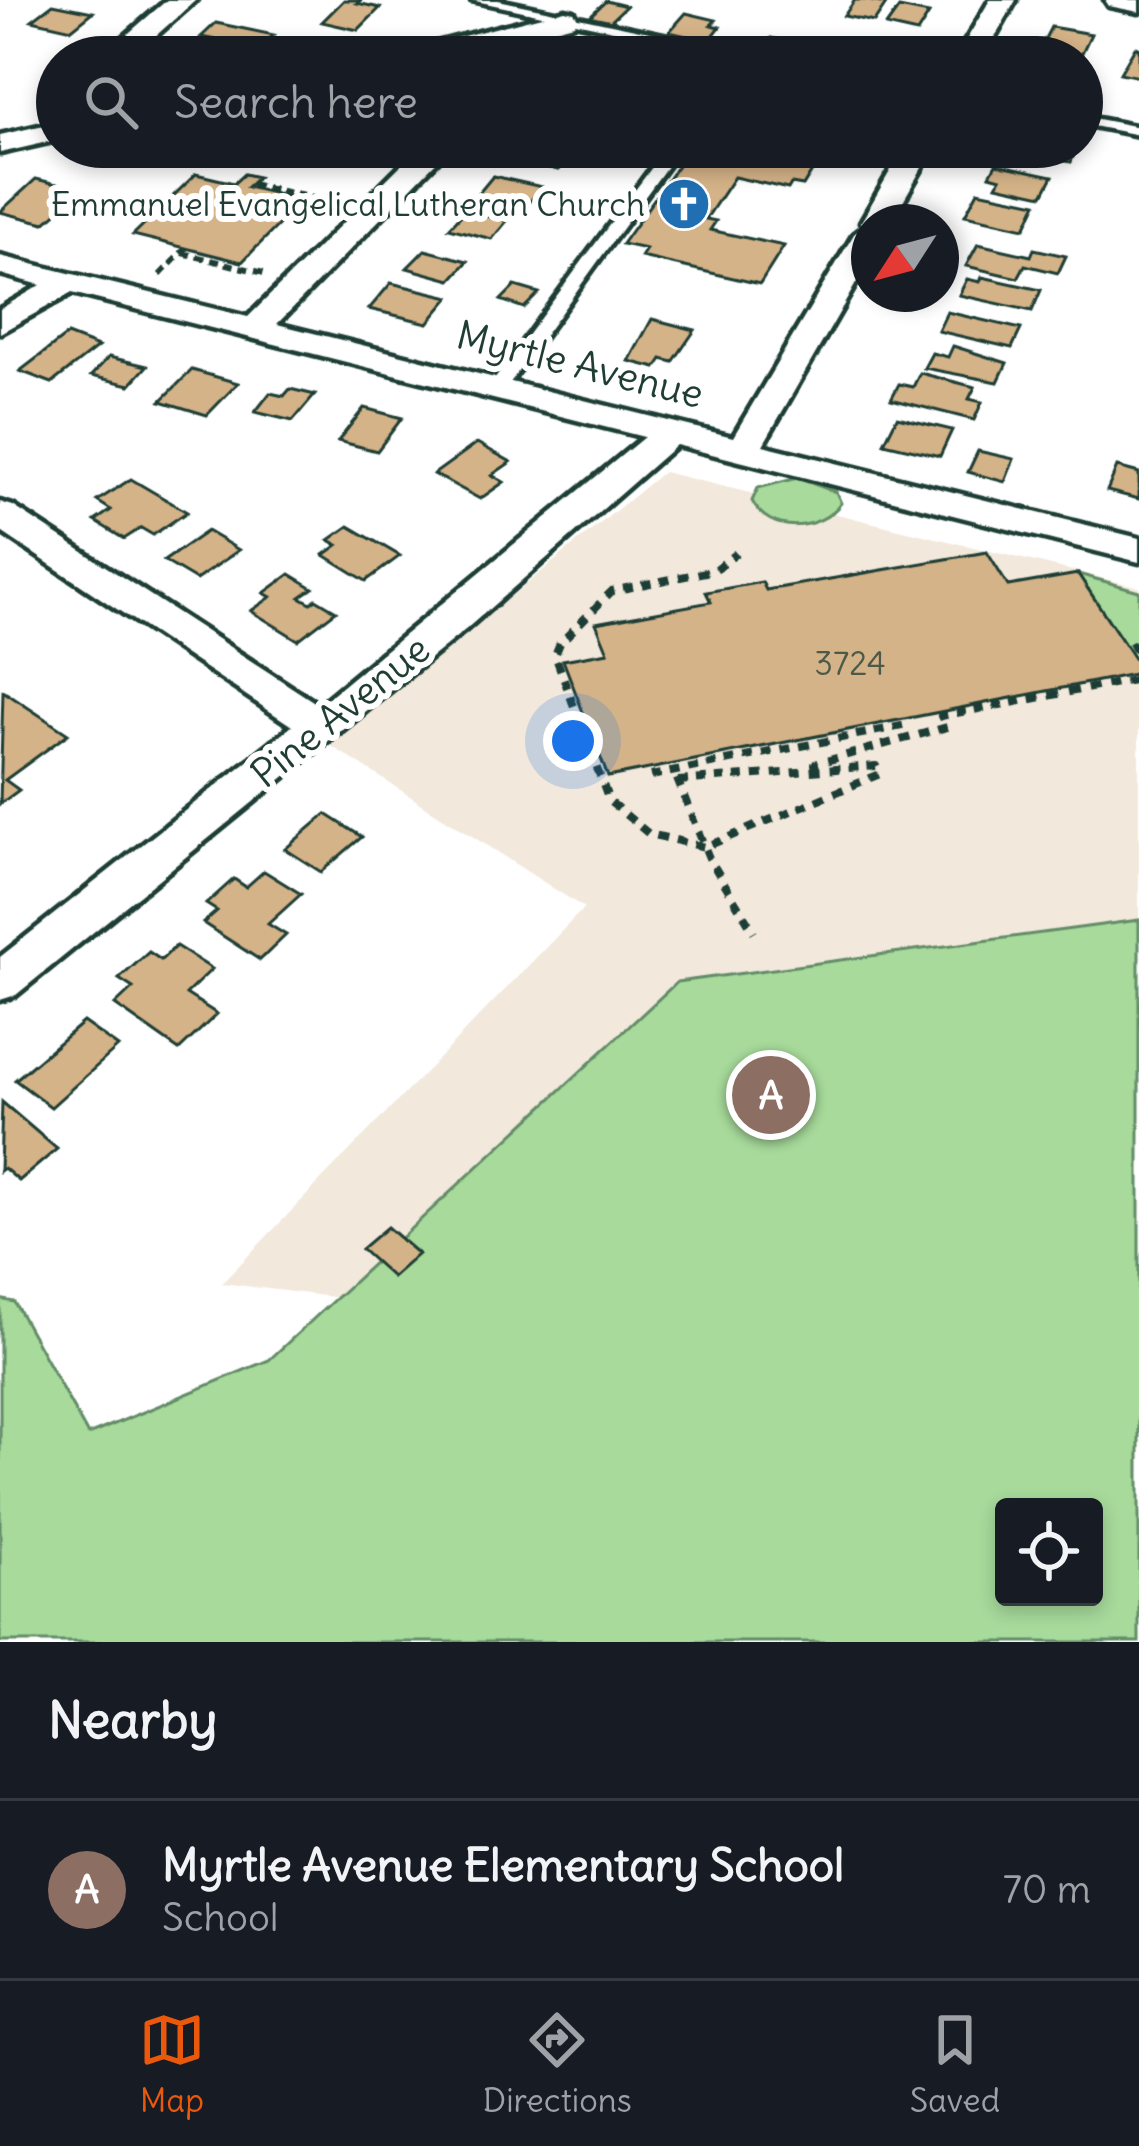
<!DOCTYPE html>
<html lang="en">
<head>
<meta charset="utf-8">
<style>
	body { margin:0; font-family:Delius,sans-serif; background:#20242c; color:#f1f3f6 }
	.controls { position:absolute; right:36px; bottom:36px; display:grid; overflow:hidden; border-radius:12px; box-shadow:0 6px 18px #0003 }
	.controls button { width:108px; height:108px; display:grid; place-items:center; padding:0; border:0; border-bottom:3px solid #363941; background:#171b24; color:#f1f3f6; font:60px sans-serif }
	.compass { position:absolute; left:851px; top:204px; width:108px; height:108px; border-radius:50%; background:#171b24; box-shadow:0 6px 18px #0003; rotate:234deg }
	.you { position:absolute; left:573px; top:741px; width:42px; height:42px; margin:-30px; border:9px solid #fff; border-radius:50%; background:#1a73e8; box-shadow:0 0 0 18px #1a73e833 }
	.badge { display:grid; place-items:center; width:78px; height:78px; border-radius:50%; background:#ea580c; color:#fff; font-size:39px; font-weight:700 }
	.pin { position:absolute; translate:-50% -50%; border:6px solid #fff; box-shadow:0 3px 12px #0006 }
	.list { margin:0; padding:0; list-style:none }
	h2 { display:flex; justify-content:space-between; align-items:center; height:156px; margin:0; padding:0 48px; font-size:51px }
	h2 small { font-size:39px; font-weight:400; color:#9ea1a6 }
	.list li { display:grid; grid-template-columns:78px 1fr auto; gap:36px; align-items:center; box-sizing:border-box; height:180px; padding:0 48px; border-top:3px solid #363941 }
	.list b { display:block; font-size:45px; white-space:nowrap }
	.list p { margin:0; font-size:39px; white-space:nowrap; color:#9ea1a6 }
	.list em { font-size:39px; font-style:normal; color:#9ea1a6 }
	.icon { flex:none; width:66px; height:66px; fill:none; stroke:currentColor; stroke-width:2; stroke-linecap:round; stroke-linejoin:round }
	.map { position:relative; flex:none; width:1139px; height:1642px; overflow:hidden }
	.search { position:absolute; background:#171b24; box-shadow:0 6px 18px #0003; left:36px; right:36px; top:36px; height:132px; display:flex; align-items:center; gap:30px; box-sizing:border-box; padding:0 42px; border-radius:66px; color:#9ea1a6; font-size:45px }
	.sheet { height:336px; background:#171b24 }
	nav { display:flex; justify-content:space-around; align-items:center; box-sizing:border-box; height:168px; border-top:3px solid #363941; background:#171b24; font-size:33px; color:#9ea1a6 }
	nav a { display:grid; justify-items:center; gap:6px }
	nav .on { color:#ea580c }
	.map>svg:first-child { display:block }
	.built { fill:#f2e8db }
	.green { fill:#a7da9b; stroke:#638c68; stroke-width:3; fill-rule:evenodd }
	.building { fill:#d5b388; stroke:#1f3d34; stroke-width:3 }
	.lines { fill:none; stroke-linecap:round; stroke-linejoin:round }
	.service-casing { stroke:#1f3d34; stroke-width:9 }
	.minor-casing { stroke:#1f3d34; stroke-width:9 }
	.path-far1 { stroke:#1f3d34; stroke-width:6; stroke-dasharray:9 6; stroke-linecap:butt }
	.path { stroke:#1f3d34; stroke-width:8; stroke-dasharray:10 9; stroke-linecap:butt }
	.service { fill:#fff; fill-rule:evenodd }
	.minor { fill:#fff; fill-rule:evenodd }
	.labels { text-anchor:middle; stroke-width:12; stroke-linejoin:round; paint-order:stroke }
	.far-poi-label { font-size:33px; fill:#1f3d34; stroke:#fff; text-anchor:end }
	.number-label { font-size:33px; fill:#4c5a49 }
	.street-label { font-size:39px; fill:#1f3d34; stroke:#fff }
</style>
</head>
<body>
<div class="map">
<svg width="1139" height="1642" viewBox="0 0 1139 1642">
	<rect width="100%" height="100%" fill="#fff"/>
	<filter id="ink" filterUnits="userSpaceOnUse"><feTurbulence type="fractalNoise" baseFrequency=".00833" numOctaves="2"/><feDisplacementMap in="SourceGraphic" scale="24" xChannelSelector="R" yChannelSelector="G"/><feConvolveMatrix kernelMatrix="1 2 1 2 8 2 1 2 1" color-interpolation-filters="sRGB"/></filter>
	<g filter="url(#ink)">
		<polygon class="built" points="663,472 1139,587 1139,1399 222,1283 584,908 330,745"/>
		<g class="green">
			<path d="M797,478L836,492L841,503C820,532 769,535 752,501L758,488Z"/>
			<polygon points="1078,574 1139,591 1139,651 1127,648"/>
			<path d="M1139,920V1642H0V1299L14,1302L88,1435L269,1360L677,982ZM1004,1507H1094V1597H1004Z"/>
		</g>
		<g class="building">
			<polygon points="344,0 361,0 357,3 380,8 358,30 322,22"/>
			<polygon points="855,0 866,0 886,4 874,22 844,16"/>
			<polygon points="606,1 626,6 609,22 589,17"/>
			<polygon points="53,4 93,12 72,29 32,20"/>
			<polygon points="899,8 929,14 917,33 886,26"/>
			<polygon points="686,13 716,20 711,25 720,27 709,41 669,32"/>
			<polygon points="216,23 274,35 259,48 245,45 239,51 221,47 227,42 201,37"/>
			<polygon points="1051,27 1091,34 1080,57 1037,54"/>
			<polygon points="609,37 645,44 637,55 646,57 584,56 595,43 603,44"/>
			<polygon points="771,38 796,43 787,54 762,49"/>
			<polygon points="1135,47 1139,48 1139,77 1120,73"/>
			<polygon points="522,147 578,147 558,170 511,159"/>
			<polygon points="691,147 785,147 822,155 803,186 791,184 788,189 734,177 706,219 716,221 710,230 784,246 760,284 641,257 646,249 622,244"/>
			<polygon points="1018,147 1077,147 1071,162 1016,152"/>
			<polygon points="996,164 1053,176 1043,195 997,185 1001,178 990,175"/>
			<polygon points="196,174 234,183 244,174 258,177 247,187 303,200 242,262 133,235"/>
			<polygon points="493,176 542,187 527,205 478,194"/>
			<polygon points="36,179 65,186 56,194 73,198 45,223 0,212"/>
			<polygon points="978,191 1037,203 1025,228 965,215"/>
			<polygon points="465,211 507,221 492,239 449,228"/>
			<polygon points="978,244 1031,256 1034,249 1066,256 1058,273 1025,265 1018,278 966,266"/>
			<polygon points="425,250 468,261 451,280 407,268"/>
			<polygon points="982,277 1041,290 1032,311 959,295 967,279 980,282"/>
			<polygon points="391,283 450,297 428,323 369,309"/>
			<polygon points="515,286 539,293 524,308 501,300"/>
			<polygon points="947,312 1021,329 1012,348 938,331"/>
			<polygon points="652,319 695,330 673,362 662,359 656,368 629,361"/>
			<polygon points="67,335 98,347 52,383 20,371"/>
			<polygon points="953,346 1007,363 998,382 924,368 932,353 948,357"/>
			<polygon points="109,357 147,366 130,385 91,376"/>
			<polygon points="192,370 238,383 207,415 161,401"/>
			<polygon points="920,373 975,387 969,399 982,402 974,420 891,399 899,384 913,387"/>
			<polygon points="290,389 315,395 293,421 255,412 270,393 284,396"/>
			<polygon points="364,408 402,418 377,451 338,441"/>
			<polygon points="897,417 952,430 940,456 884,443"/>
			<polygon points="477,443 511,462 492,475 504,482 480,499 434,474"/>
			<polygon points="978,451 1014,459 1005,482 968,472"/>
			<polygon points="1117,467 1139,473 1139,499 1107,491"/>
			<polygon points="131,479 187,512 153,535 141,528 124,539 95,521 111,510 97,501"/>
			<polygon points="349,526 400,556 366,581 324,555 338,545 329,540"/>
			<polygon points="207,531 239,550 196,580 164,561"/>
			<polygon points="987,552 1008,586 1078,574 1139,666 1139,673 608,777 563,660 608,652 596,623 711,602 706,592 762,582 766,590"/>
			<polygon points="290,574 313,588 300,597 311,603 316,599 336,611 298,640 251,611 271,597 264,593"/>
			<polygon points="3,691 68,734 5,780 19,790 0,804"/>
			<polygon points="326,814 362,837 321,872 285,849"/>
			<polygon points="264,871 301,894 268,924 286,935 260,960 203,923 217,911 206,904 234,879 246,887"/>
			<polygon points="176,946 212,969 186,994 217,1014 179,1050 115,1005 133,988 119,979 149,952 161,960"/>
			<polygon points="83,1022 118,1047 51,1107 15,1080"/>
			<polygon points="2,1102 57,1149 19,1181 4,1168 0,1171"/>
			<polygon points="387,1227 418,1254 392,1277 361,1249"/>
		</g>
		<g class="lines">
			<g class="service-casing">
				<g id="service">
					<polygon points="471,0 498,0 767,57 740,57"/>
					<polygon points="1082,116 1139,127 1139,135 1082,124"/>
					<polygon points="667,147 681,147 504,391 492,391 492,383"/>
				</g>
			</g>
			<g class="minor-casing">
				<g id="minor">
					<polygon points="167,0 196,0 132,57 101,57"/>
					<polygon points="990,0 1016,0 984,57 956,57"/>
					<polygon points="1105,0 1139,0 1139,12 1109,6"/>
					<polygon points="565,10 574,12 578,18 574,24 447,57 401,57 405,51"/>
					<polygon points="57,122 57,140 0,153 0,135"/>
					<polygon points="419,147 451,147 277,324 733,437 854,234 864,226 861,222 904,147 934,147 891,222 869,222 869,261 763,445 1139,538 1139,562 676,445 465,630 16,995 0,1000 0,957 292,726 0,531 0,502 13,506 319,705 644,437 72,293 0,333 0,309 41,285 0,274 0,256 248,317"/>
				</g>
			</g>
			<g class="path-far1">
				<polyline points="251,184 331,202"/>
				<polyline points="182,253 264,273"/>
				<polyline points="160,275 186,248"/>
			</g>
			<g class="path">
				<polyline points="1131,642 1139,655"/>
				<polyline points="816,770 815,764 947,727 941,716 1139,679"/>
				<polyline points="651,776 907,725"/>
				<polyline points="677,779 709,858 754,932"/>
				<polyline points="678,781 876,766 880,774 705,847 649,834 609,801 555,655 560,643 612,591 715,570 736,553"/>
			</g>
			<use href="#service" class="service"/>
			<use href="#minor" class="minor"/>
		</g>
	</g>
	<defs>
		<g id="church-disc" transform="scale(2.7)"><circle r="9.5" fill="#1f6fb2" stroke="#fff"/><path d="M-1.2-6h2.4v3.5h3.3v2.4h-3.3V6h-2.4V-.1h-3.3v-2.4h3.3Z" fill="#fff"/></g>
	</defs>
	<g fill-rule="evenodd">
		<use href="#church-disc" x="684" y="204"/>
	</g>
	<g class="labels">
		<g class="far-poi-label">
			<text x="645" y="216">Emmanuel Evangelical Lutheran Church</text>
		</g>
		<g class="number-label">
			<text x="850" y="675">3724</text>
		</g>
		<g class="street-label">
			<text transform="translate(580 364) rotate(14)" y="14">Myrtle Avenue</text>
			<text transform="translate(340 711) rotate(-39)" y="14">Pine Avenue</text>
		</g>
	</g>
</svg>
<div class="controls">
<button><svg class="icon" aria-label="locate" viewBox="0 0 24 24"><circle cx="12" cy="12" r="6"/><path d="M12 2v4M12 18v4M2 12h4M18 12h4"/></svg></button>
</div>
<svg class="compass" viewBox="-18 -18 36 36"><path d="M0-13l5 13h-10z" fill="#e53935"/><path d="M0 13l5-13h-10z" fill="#9ea1a6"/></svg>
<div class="you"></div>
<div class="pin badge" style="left:771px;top:1095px;background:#8d6e63">A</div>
<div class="search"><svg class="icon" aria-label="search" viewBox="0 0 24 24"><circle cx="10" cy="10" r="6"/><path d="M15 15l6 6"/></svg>Search here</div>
</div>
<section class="sheet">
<h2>Nearby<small></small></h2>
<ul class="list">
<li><span class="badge" style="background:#8d6e63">A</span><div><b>Myrtle Avenue Elementary School</b><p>School</p></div><em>70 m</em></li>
</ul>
</section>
<nav>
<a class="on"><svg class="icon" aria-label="map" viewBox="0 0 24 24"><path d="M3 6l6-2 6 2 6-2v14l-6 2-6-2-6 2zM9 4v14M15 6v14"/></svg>Map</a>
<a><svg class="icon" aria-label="directions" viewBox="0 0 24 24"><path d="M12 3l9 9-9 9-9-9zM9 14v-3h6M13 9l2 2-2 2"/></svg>Directions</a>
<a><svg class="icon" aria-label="saved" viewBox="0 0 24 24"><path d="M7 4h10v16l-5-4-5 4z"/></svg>Saved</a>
</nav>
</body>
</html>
